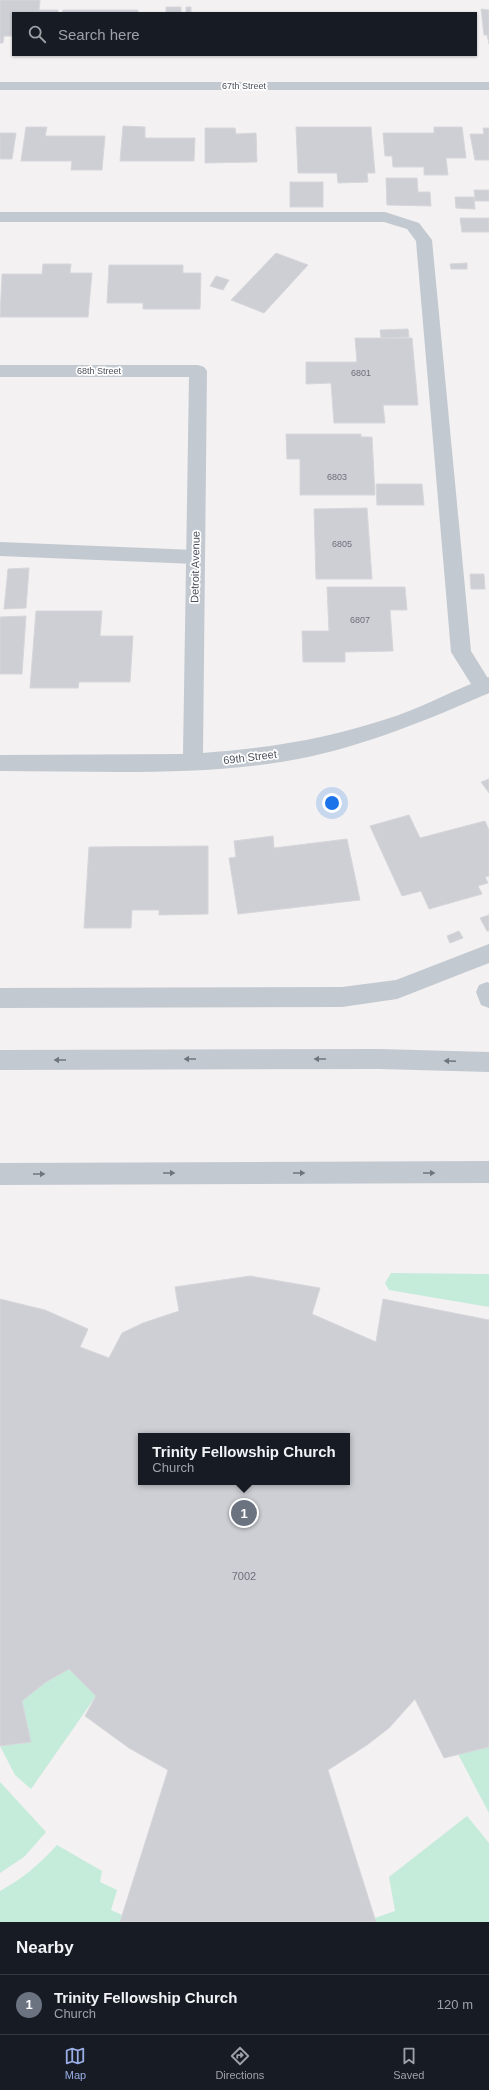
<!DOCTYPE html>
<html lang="en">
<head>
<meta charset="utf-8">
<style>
	body { margin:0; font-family:Arial,sans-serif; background:#242831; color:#f1f3f6 }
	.you { position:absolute; left:332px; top:803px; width:14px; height:14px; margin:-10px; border:3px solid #fff; border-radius:50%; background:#1a73e8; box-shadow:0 0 0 6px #1a73e833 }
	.badge { display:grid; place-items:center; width:26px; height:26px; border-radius:50%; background:#99ade5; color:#fff; font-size:13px; font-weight:700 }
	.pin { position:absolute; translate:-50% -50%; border:2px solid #fff; box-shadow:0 1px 4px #0006 }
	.popup { position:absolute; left:138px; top:1433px; width:212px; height:52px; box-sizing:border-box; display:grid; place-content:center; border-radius:0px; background:#171b24; filter:drop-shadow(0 1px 3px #0005); font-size:13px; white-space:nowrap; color:#9ea1a6 }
	.popup b { font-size:15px; color:#f1f3f6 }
	.popup::after { content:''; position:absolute; left:50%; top:100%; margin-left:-8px; border:8px solid transparent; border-top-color:#171b24 }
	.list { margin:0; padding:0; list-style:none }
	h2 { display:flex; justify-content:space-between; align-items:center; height:52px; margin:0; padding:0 16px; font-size:17px }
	h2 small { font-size:13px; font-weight:400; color:#9ea1a6 }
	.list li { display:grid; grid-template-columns:26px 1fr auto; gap:12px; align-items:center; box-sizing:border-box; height:60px; padding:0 16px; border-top:1px solid #363941 }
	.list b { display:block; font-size:15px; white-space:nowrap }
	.list p { margin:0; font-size:13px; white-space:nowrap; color:#9ea1a6 }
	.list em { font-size:13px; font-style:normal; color:#9ea1a6 }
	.icon { flex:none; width:22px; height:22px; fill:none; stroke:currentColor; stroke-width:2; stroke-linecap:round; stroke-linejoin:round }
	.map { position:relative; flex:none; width:489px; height:1922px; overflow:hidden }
	.search { position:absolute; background:#171b24; box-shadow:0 1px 3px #0004; left:12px; right:12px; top:12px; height:44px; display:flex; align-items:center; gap:10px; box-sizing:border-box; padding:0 14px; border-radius:0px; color:#9ea1a6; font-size:15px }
	.sheet { height:112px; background:#171b24 }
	nav { display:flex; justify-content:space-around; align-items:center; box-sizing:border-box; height:56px; border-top:1px solid #363941; background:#171b24; font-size:11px; color:#9ea1a6 }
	nav a { display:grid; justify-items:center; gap:2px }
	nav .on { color:#99ade5 }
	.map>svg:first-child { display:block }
	.green { fill:#c5ebdb }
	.building { fill:#cecfd5; stroke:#d6d6db; fill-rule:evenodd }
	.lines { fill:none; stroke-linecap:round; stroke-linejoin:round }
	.service { fill:#c3c9d1; fill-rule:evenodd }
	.minor { fill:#c3c9d1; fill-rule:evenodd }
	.oneway { fill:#6f757f }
	.labels { text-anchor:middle; stroke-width:3.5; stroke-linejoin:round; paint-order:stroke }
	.far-street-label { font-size:9px; fill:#4b515c; stroke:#fff }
	.number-label { font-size:9px; fill:#6c707a }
	.street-label { font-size:11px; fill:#4b515c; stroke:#fff }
	.near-number-label { font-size:11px; fill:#6c707a }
</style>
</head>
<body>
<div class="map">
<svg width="489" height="1922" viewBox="0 0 489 1922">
	<rect width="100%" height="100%" fill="#f3f1f1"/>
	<g class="green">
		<polygon points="391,1273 489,1274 489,1307 389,1290 385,1283"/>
		<polygon points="69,1669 96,1696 31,1789 15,1775 0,1746 31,1742 22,1701 46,1682"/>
		<polygon points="489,1747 489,1813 458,1754"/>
		<polygon points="0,1782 46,1832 24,1857 0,1873"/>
		<polygon points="467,1816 489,1843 489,1922 376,1922 375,1918 395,1911 389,1877"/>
		<path d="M57,1845L102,1871L100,1882L117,1890L111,1910L122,1915L120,1922H0V1891C22,1879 40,1864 57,1845Z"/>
	</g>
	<g class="building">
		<polygon points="0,0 40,0 39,10 58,10 58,13 13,13 13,36 4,36 3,43 0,43"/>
		<polygon points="166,7 181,7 181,13 186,13 186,7 191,7 191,13 224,13 166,13"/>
		<polygon points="481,9 489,10 489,44 487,35 484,35"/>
		<polygon points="63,10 138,10 138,13 62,13"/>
		<polygon points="123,126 145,127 145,138 195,138 194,161 120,161"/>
		<polygon points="26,127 47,127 45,136 105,136 102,170 71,170 72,161 21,161"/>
		<polygon points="296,127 371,127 375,173 367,173 368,182 338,183 337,173 298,173"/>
		<polygon points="434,127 462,127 466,158 446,158 448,175 424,175 424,167 393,167 392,156 385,156 383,133 434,133"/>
		<polygon points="205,128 235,128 236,134 256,133 257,162 205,163"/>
		<polygon points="483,128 489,128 489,160 475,160 470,134 484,134"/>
		<polygon points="0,133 16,133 12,159 0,159"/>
		<polygon points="386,178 417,178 418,192 430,192 431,206 387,205"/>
		<rect x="290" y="182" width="33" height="25"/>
		<polygon points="474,190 489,190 489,201 475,201"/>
		<polygon points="455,197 474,197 475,209 456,208"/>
		<polygon points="460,218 489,218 489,232 462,232"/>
		<polygon points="276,253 308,265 264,313 231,300"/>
		<polygon points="467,263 467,269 451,269 450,264"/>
		<polygon points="43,264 71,264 70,273 92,273 88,317 0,317 2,274 42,274"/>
		<polygon points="109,265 183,265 183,273 201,273 200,309 143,309 143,303 107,303"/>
		<polygon points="216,276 229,280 223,290 210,286"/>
		<polygon points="408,329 409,337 381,338 380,330"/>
		<polygon points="355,338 412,338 418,405 383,405 385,423 334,423 331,383 306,384 306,362 357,362"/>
		<polygon points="286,434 361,434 361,437 372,437 375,495 300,495 300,459 287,459"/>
		<polygon points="376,484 422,484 424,505 377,505"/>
		<polygon points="367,508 372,579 316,579 314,509"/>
		<polygon points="29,568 26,608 4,609 8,569"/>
		<polygon points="470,574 484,574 485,589 471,589"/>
		<polygon points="327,587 405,587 407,610 390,610 393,651 345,652 345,662 303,662 302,631 329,631"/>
		<polygon points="36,611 102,611 100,636 133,636 130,682 79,682 78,688 30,688"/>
		<polygon points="26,616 22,674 0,674 0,617"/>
		<polygon points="489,779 489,793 481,782"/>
		<polygon points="409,815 420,838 485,821 489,830 489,876 485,877 488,883 478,886 482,894 429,909 421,891 402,896 370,826"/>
		<polygon points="273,836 274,848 347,839 360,900 238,914 229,858 236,857 234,841"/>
		<polygon points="208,846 208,914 159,915 159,910 132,910 131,928 84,928 89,847"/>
		<polygon points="489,915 489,931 487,931 480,918"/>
		<polygon points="459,931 463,938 450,943 447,936"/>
		<path d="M250,1276L320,1288L312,1314L376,1342L383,1299L489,1320V1747L444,1758L415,1699L389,1728L367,1745L328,1770L376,1922H120L168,1770L129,1748L85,1716L96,1696L69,1669L46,1682L22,1701L31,1742L0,1746V1299L45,1310L88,1329L80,1347L109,1358L122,1333L143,1323L179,1311L175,1287ZM141,1436H347V1482H141Z"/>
	</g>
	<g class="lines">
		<g class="service">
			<polygon points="0,212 385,212 419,223 432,240 471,651 489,680 489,693 483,695 476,692 451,652 416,241 407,229 384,222 0,222"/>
			<polygon points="0,542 195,550 202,552 204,557 202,562 195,564 0,556"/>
			<polygon points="489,944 489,963 397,999 342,1007 0,1008 0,988 342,987 396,980"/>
			<polygon points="487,982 489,983 489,1008 481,1005 476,992 479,985"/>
			<polygon points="379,1049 489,1052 489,1072 379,1069 0,1070 0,1050"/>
			<polygon points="489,1161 489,1183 0,1185 0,1163"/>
		</g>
		<g class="minor">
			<rect x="0" y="82" width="489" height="8"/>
			<path d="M0,365H198L204,367L207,371L203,753C272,748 331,738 396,716C428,705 457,688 489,677V693C427,720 365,746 298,759C204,777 96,771 0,771V755L183,754L189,377H0Z"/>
		</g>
	</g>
	<defs><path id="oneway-solid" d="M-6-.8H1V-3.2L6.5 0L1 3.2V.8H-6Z"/></defs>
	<g class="oneway">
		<use href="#oneway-solid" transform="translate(190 1059) rotate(180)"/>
		<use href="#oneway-solid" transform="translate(320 1059) rotate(180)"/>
		<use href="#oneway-solid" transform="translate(60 1060) rotate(180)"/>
		<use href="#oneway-solid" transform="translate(450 1061) rotate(-178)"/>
		<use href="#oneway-solid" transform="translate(169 1173)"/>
		<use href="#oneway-solid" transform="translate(299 1173)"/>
		<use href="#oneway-solid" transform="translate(429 1173)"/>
		<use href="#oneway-solid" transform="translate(39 1174)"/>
	</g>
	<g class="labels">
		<g class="far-street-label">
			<text x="244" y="89">67th Street</text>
			<text x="99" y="374">68th Street</text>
		</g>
		<g class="number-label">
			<text x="361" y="376">6801</text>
			<text x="337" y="480">6803</text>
			<text x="342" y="547">6805</text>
			<text x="360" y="623">6807</text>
		</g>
		<g class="street-label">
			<text transform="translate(195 567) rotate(-89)" y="4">Detroit Avenue</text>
			<text transform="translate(250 757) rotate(-7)" y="4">69th Street</text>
		</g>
		<g class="near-number-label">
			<text x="244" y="1580">7002</text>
		</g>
	</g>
</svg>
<div class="you"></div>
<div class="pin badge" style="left:244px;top:1513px;background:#6b7280">1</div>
<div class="popup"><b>Trinity Fellowship Church</b>Church</div>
<div class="search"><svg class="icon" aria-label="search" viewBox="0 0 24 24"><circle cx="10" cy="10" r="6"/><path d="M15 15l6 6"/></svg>Search here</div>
</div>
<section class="sheet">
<h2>Nearby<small></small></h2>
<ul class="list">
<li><span class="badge" style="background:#6b7280">1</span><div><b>Trinity Fellowship Church</b><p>Church</p></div><em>120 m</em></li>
</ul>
</section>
<nav>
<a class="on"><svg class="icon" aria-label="map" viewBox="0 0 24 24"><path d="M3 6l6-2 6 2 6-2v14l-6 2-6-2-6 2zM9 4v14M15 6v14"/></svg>Map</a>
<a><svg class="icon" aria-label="directions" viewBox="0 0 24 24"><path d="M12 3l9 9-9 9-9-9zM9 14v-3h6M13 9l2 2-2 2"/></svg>Directions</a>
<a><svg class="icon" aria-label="saved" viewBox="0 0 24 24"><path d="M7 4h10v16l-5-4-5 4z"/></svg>Saved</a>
</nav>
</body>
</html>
